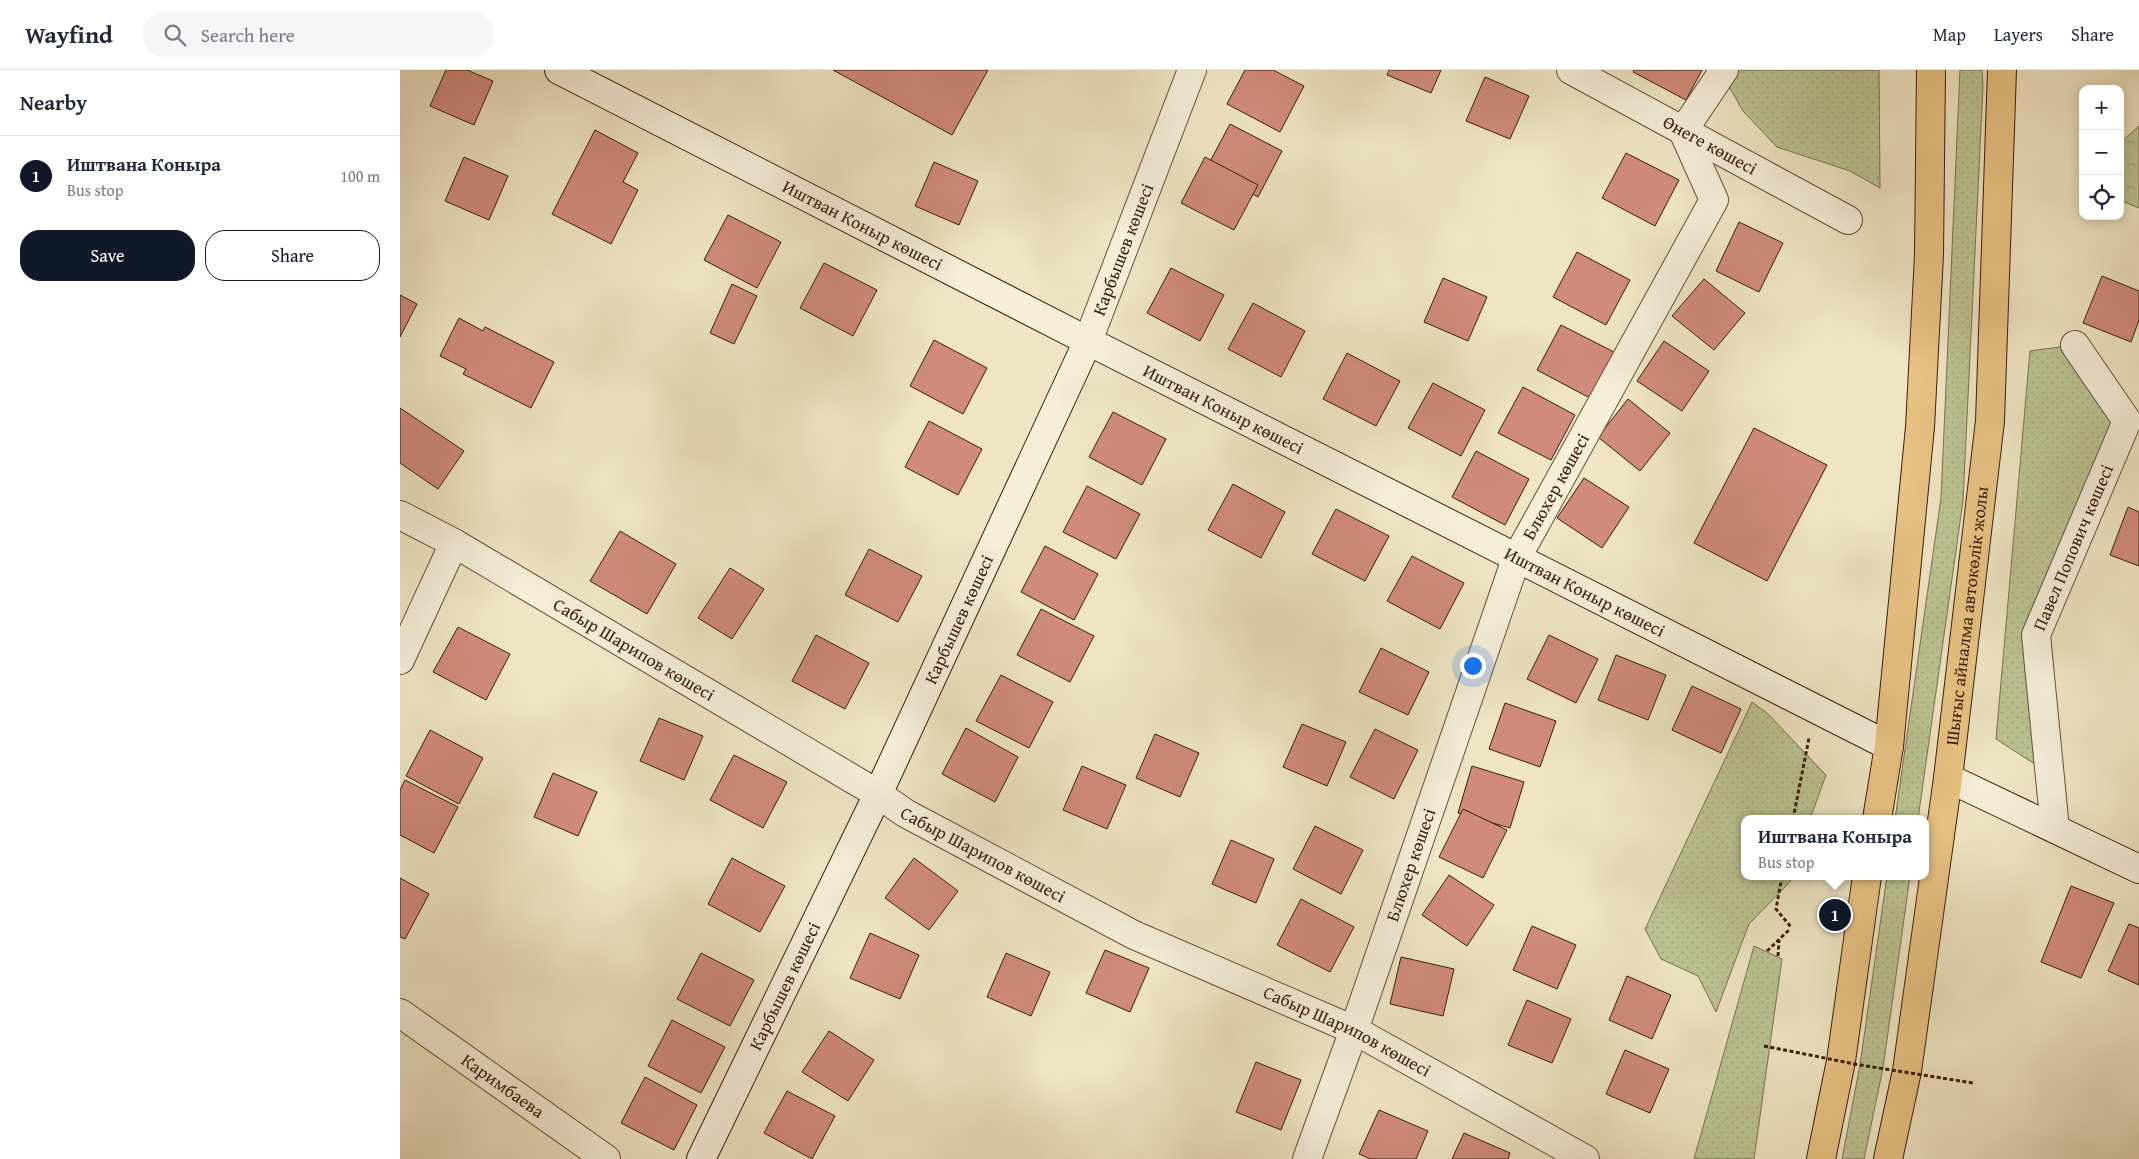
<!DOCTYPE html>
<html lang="en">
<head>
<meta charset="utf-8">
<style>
	body { margin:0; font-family:"Gentium Book Plus",serif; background:#f6f6f7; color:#1f2937 }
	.controls { position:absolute; right:15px; top:15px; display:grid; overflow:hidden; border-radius:10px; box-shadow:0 2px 12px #0003 }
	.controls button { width:45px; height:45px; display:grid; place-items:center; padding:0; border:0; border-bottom:1px solid #e0e1e3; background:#fff; color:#1f2937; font:25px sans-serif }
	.you { position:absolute; left:1072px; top:595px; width:18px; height:18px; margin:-12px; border:4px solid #fff; border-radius:50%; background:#1a73e8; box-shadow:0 0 0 8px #1a73e833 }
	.badge { display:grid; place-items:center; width:32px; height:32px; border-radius:50%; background:#111827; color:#fff; font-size:16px; font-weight:700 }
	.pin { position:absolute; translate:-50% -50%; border:2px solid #fff; box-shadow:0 1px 5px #0006 }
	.popup { position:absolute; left:1341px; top:745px; width:188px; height:65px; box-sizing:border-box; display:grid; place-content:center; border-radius:10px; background:#fff; filter:drop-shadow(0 1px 4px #0005); font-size:16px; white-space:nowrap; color:#747a83 }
	.popup b { font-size:19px; color:#1f2937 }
	.popup::after { content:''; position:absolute; left:50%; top:100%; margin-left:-10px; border:10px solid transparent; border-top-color:#fff }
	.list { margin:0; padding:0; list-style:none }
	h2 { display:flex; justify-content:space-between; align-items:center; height:65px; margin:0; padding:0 20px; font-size:21px }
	h2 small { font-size:16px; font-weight:400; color:#747a83 }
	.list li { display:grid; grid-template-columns:32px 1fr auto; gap:15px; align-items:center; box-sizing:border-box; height:80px; padding:0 20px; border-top:1px solid #e0e1e3 }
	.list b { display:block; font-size:19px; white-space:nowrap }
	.list p { margin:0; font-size:16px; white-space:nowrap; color:#747a83 }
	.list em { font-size:16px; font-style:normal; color:#747a83 }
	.actions { display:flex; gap:10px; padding:15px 20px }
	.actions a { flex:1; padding:11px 0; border:1px solid #111827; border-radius:20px; text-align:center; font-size:18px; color:#111827 }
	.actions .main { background:#111827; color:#fff }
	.icon { flex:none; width:28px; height:28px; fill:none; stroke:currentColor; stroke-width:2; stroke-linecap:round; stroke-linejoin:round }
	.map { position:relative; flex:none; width:1739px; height:1089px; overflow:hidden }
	header { display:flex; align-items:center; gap:30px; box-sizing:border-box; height:70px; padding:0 25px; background:#fff; border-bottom:1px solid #e0e1e3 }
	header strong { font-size:24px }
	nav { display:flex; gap:28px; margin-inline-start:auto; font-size:18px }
	.search { width:350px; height:45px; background:#f6f6f7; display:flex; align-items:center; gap:12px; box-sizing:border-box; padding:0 18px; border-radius:20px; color:#747a83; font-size:19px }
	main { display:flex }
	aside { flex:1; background:#fff }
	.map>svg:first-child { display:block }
	.grass { fill:url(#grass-dots); stroke:#7a714e }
	.forest { fill:url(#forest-crowns); stroke:#7a714e }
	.building { fill:#d08b7c; stroke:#381e0b }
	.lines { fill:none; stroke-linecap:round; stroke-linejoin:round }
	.street-casing { stroke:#665039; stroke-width:30 }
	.secondary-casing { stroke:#381e0b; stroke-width:30 }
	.primary-casing { stroke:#381e0b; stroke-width:30 }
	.path { stroke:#381e0b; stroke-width:3; stroke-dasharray:4 2.5; stroke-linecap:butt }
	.street { stroke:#f5eed9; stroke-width:28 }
	.secondary { stroke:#f5eed9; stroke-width:28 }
	.primary { stroke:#e8c282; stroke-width:28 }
	.path-bridge { stroke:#381e0b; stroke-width:3; stroke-dasharray:4 2.5; stroke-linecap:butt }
	.labels { text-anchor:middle; stroke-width:4; stroke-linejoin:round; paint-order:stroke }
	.street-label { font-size:18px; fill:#381e0b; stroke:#f5eed9 }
</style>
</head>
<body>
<header>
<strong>Wayfind</strong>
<div class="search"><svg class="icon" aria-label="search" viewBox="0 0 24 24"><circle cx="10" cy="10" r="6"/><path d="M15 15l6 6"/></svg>Search here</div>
<nav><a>Map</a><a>Layers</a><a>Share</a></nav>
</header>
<main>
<aside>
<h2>Nearby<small></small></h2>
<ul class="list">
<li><span class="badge">1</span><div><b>Иштвана Коныра</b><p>Bus stop</p></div><em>100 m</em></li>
</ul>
<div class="actions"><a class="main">Save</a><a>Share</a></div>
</aside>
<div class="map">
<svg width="1739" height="1089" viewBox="0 0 1739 1089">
	<defs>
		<pattern id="grass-dots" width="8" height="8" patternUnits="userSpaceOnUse" patternTransform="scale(1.25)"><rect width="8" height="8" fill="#bbc492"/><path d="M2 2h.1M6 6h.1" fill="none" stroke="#a2a87d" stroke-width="1.8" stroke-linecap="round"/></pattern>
		<pattern id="forest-crowns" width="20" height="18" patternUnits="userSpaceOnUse" patternTransform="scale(1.25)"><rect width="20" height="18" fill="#bbc492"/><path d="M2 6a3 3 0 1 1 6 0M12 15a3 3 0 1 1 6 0" fill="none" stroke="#a2a87d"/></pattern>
	</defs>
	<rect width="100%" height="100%" fill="#efe5c4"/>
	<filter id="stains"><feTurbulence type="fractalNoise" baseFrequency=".004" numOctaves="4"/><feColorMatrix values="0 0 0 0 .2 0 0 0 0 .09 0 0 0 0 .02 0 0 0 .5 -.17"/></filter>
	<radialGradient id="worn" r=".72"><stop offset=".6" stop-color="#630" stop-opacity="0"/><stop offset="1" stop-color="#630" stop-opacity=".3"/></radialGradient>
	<g class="grass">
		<polygon points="1324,0 1479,0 1480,118 1450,101 1377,77 1343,41 1322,4"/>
		<polygon points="1560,0 1582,0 1583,16 1563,431 1518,749 1495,749 1541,428"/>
		<polygon points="1675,275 1727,351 1636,565 1650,704 1596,669 1630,281"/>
		<polygon points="1352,632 1367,643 1426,705 1410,749 1345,749 1345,806 1392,806 1390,812 1349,854 1316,942 1298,906 1261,889 1245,859"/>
		<polygon points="1487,806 1510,806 1483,998 1464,1089 1442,1089 1460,995"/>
		<polygon points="1354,876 1382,889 1354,1089 1294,1089"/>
	</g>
	<polygon class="forest" points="1739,56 1739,138 1720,130 1720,73"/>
	<g class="building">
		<polygon points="46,0 67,0 93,11 74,55 30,36"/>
		<polygon points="433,0 588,0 552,65"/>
		<polygon points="845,0 873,0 904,16 880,62 827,34"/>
		<polygon points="989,0 1041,0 1031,23 987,5"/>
		<polygon points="1234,0 1302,0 1286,30 1233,2"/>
		<polygon points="1085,7 1129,26 1110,69 1066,51"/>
		<polygon points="830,54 882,81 858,127 806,99"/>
		<polygon points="195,60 238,83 223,112 238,120 211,174 152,144"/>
		<polygon points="1226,83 1279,110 1255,156 1202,128"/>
		<polygon points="64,87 108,106 89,150 45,131"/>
		<polygon points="805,87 858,115 834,160 781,133"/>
		<polygon points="534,92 578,111 559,155 515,136"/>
		<polygon points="328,145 381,172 357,218 304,190"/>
		<polygon points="1339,152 1383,173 1359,222 1316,201"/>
		<polygon points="1177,182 1230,210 1206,255 1153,227"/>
		<polygon points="424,193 477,220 453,266 400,238"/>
		<polygon points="771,198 824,225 800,271 747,243"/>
		<polygon points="1702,206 1739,221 1739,250 1731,272 1683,253"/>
		<polygon points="1043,208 1087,227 1068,271 1024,252"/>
		<polygon points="1304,209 1345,243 1314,280 1272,246"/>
		<polygon points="332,214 357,226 334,274 310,263"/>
		<polygon points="0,225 17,234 0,267"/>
		<polygon points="853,233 905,261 881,307 828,279"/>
		<polygon points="59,248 83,261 85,257 154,292 131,338 63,304 66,299 40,286"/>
		<polygon points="1161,255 1214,282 1190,328 1137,300"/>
		<polygon points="534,270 587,298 563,344 510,316"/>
		<polygon points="1264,271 1309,301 1282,341 1237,311"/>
		<polygon points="947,283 1000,311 976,356 923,329"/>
		<polygon points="1033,313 1085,340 1061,386 1008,358"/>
		<polygon points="1123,317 1175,345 1151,390 1098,363"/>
		<polygon points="1228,329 1270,363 1240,401 1198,367"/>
		<polygon points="0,338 64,381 38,419 0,393"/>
		<polygon points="713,342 766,369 742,415 689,387"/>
		<polygon points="529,351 582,379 558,425 505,397"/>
		<polygon points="1354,358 1427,395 1367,511 1294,473"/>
		<polygon points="1076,381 1129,409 1105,455 1052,427"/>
		<polygon points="1184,408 1229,437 1202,478 1157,448"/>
		<polygon points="833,414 885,442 861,488 808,460"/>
		<polygon points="687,416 740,444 716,489 663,462"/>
		<polygon points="1728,437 1739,442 1739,496 1710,485"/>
		<polygon points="936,439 989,466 965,511 912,484"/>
		<polygon points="220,461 276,494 247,544 190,511"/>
		<polygon points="645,476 698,504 674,550 621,522"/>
		<polygon points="469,479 522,506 498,552 445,525"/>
		<polygon points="1012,486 1064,513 1040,559 987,531"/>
		<polygon points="330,498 364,519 332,569 298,548"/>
		<polygon points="641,539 694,566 670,612 617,585"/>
		<polygon points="58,557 110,584 86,630 33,602"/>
		<polygon points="416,565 469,593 445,639 392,611"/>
		<polygon points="1149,565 1198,589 1176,633 1127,609"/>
		<polygon points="981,578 1029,602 1008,645 959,622"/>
		<polygon points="1216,585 1266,605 1248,650 1198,630"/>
		<polygon points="601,605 653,632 629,678 576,651"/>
		<polygon points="1292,616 1341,639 1321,683 1272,660"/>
		<polygon points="1105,633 1156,651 1140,697 1089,679"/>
		<polygon points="259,648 303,666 284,710 240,691"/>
		<polygon points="902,654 946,672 927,716 883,697"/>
		<polygon points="566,658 618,687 595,732 542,704"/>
		<polygon points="975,659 1018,680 994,729 950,707"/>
		<polygon points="30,660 83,688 59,734 6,706"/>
		<polygon points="755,664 799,683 780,727 736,708"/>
		<polygon points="334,685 387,712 363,758 310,730"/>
		<polygon points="682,696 726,715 707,759 663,740"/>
		<polygon points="1072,696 1124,712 1110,758 1058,743"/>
		<polygon points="153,703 197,722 178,766 134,747"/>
		<polygon points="5,710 58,737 34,783 0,765 0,720"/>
		<polygon points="1063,739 1107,760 1083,808 1039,787"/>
		<polygon points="915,756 963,780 941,824 893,799"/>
		<polygon points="831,770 874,789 856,833 812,814"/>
		<polygon points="332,788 385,816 360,862 308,834"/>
		<polygon points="514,788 558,821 529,860 485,828"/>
		<polygon points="1049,805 1094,835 1067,876 1022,845"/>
		<polygon points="0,808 29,824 5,869 0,867"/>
		<polygon points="1671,816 1714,833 1681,908 1641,892"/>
		<polygon points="901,829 954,857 930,902 877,875"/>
		<polygon points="1729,854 1739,858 1739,915 1708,901"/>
		<polygon points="1132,856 1176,875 1157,919 1113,900"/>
		<polygon points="470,863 519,885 500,929 450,908"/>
		<polygon points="705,880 749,898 730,942 686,923"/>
		<polygon points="301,883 354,910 330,956 277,929"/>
		<polygon points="606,883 650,902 631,946 587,927"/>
		<polygon points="1001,887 1054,899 1043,946 990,934"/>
		<polygon points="1227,906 1271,925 1252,969 1209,950"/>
		<polygon points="1127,930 1171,949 1152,993 1108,975"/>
		<polygon points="272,950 325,977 301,1023 248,996"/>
		<polygon points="429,961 474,990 448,1031 402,1002"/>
		<polygon points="1225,980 1269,999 1250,1043 1206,1024"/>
		<polygon points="856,992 901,1010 881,1060 836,1042"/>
		<polygon points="245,1007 297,1035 274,1080 221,1053"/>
		<polygon points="387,1021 435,1046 412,1089 364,1063"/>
		<polygon points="979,1040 1028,1061 1016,1089 970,1089 959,1084"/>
		<polygon points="1064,1063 1110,1083 1108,1089 1052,1089"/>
	</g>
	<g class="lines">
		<g class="street-casing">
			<g id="street">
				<path id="s1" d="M1171,0L1448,150"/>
				<path id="s2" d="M688,271L792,0"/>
				<path id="s3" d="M0,445L54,473L478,724L505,743L734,865L954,960L1185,1089"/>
				<polyline points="0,590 54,473"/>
				<path id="s4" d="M1655,759L1636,565L1727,351L1675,275"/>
				<path id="s5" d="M0,943L206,1089"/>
				<path id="s6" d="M907,1089L954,960L1116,489L1314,130L1283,61L1324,0"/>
			</g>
		</g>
		<g class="secondary-casing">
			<g id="secondary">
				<path id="s7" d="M159,0L688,271L1489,676"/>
				<polyline points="1548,708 1739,799"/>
				<path id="s8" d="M301,1089L478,724L688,271"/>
			</g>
		</g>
		<g class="primary-casing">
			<g id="primary">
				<polyline points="1477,749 1489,676 1520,357 1529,185 1531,0"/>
				<polyline points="1421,1089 1441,991 1467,806"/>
				<path id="s9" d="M1488,1089L1507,1001L1548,708L1590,351L1602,0"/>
			</g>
		</g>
		<g class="path">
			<polyline points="1393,749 1409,668"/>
			<polyline points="1382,806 1376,839 1391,857"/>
			<polyline points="1367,881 1390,859"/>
			<polyline points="1378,886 1379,870"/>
		</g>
		<use href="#street" class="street"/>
		<use href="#secondary" class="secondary"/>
		<use href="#primary" class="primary"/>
		<polyline class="path-bridge" points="1364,976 1460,995 1573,1013"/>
	</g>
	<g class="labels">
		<g class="street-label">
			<text dy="6" stroke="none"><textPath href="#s1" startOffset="158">Өнеге көшесі</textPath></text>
			<text dy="6" stroke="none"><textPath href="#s7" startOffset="341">Иштван Коныр көшесі</textPath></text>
			<text dy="6" stroke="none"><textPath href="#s2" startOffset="98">Карбышев көшесі</textPath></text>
			<text dy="6" stroke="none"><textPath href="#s7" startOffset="746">Иштван Коныр көшесі</textPath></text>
			<text dy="6" stroke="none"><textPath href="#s6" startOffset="718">Блюхер көшесі</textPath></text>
			<text dy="6" stroke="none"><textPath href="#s4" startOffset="290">Павел Попович көшесі</textPath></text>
			<text dy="6" stroke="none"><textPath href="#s7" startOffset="1151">Иштван Коныр көшесі</textPath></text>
			<text dy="6" stroke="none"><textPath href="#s9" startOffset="549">Шығыс айналма автокөлік жолы</textPath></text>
			<text dy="6" stroke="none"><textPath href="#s8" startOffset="598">Карбышев көшесі</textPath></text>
			<text dy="6" stroke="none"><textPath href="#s3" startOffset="270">Сабыр Шарипов көшесі</textPath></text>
			<text dy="6" stroke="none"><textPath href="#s3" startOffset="675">Сабыр Шарипов көшесі</textPath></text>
			<text dy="6" stroke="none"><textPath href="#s6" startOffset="312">Блюхер көшесі</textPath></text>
			<text dy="6" stroke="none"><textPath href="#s8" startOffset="192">Карбышев көшесі</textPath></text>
			<text dy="6" stroke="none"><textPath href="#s3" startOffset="1080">Сабыр Шарипов көшесі</textPath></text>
			<text dy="6" stroke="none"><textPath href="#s5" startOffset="126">Каримбаева</textPath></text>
		</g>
	</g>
	<rect width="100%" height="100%" filter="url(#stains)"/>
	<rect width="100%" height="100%" fill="url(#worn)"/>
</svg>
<div class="controls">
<button>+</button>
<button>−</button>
<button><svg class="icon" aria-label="locate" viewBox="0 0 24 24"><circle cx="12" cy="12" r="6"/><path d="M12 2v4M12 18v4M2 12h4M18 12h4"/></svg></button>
</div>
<div class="you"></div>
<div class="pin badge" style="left:1435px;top:845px">1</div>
<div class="popup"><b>Иштвана Коныра</b>Bus stop</div>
</div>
</main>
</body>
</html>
